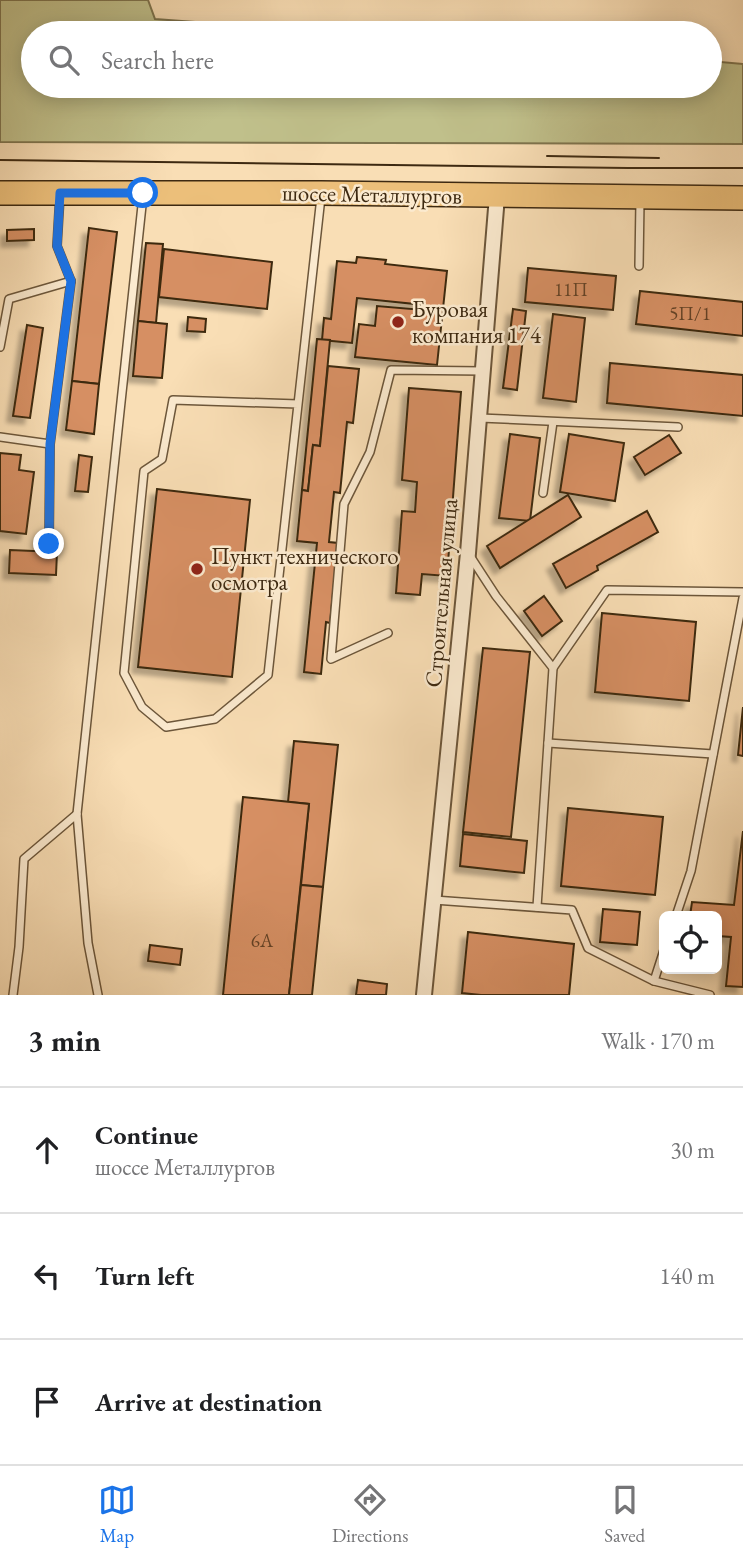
<!DOCTYPE html>
<html lang="en">
<head>
<meta charset="utf-8">
<style>
	body { margin:0; font-family:"EB Garamond",serif; background:#f2f2f2; color:#202124 }
	.controls { position:absolute; right:21px; bottom:21px; display:grid; overflow:hidden; border-radius:10px; box-shadow:0 4px 18px #0003 }
	.controls button { width:63px; height:63px; display:grid; place-items:center; padding:0; border:0; border-bottom:2px solid #e0e0e0; background:#fff; color:#202124; font:35px sans-serif }
	.stop { position:absolute; width:21px; height:21px; margin:-16px; border:5px solid #1a73e8; border-radius:50%; background:#fff }
	.stop.end { background:#1a73e8; border-color:#fff; box-shadow:0 2px 7px #0008 }
	.list { margin:0; padding:0; list-style:none }
	h2 { display:flex; justify-content:space-between; align-items:center; height:91px; margin:0; padding:0 28px; font-size:30px }
	h2 small { font-size:23px; font-weight:400; color:#757577 }
	.list li { display:grid; grid-template-columns:46px 1fr auto; gap:21px; align-items:center; box-sizing:border-box; height:126px; padding:0 28px; border-top:2px solid #e0e0e0 }
	.list b { display:block; font-size:26px; white-space:nowrap }
	.list p { margin:0; font-size:23px; white-space:nowrap; color:#757577 }
	.list em { font-size:23px; font-style:normal; color:#757577 }
	.icon { flex:none; width:38px; height:38px; fill:none; stroke:currentColor; stroke-width:2; stroke-linecap:round; stroke-linejoin:round }
	.map { position:relative; flex:none; width:743px; height:995px; overflow:hidden }
	.search { position:absolute; background:#fff; box-shadow:0 4px 18px #0003; left:21px; right:21px; top:21px; height:77px; display:flex; align-items:center; gap:18px; box-sizing:border-box; padding:0 24px; border-radius:38px; color:#757577; font-size:26px }
	.sheet { height:469px; background:#fff }
	nav { display:flex; justify-content:space-around; align-items:center; box-sizing:border-box; height:98px; border-top:2px solid #e0e0e0; background:#fff; font-size:19px; color:#757577 }
	nav a { display:grid; justify-items:center; gap:4px }
	nav .on { color:#1a73e8 }
	.map>svg:first-child { display:block }
	.green { fill:#c0c08b; stroke:#7e744e; stroke-width:2 }
	.building { fill:#d68f63; stroke:#3d2911; stroke-width:2; filter:url(#shadow) }
	.lines { fill:none; stroke-linecap:round; stroke-linejoin:round }
	.lane-casing { stroke:#6c563a; stroke-width:10 }
	.street-casing { stroke:#6c563a; stroke-width:18 }
	.primary-casing { stroke:#3d2911; stroke-width:26 }
	.lane { stroke:#fbeacf; stroke-width:7 }
	.street { stroke:#fbeacf; stroke-width:14 }
	.primary { stroke:#ecbf7a; stroke-width:23 }
	.tram { stroke:#3d2911; stroke-width:2 }
	.route { stroke:#1a73e8; stroke-width:9 }
	.poi-dot { fill:#8f2418; stroke:#fbeacf; stroke-width:2.5 }
	.labels { text-anchor:middle; stroke-width:5; stroke-linejoin:round; paint-order:stroke }
	.number-label { font-size:19px; fill:#634226 }
	.street-label { font-size:23px; fill:#3d2911; stroke:#fbeacf }
	.poi-label { font-size:23px; fill:#3d2911; stroke:#fbeacf; text-anchor:start }
</style>
</head>
<body>
<div class="map">
<svg width="743" height="995" viewBox="0 0 743 995">
	<defs>
		<filter id="shadow"><feDropShadow dx="-6" dy="6" stdDeviation="2" flood-color="#0004"/></filter>
	</defs>
	<rect width="100%" height="100%" fill="#f9deb5"/>
	<filter id="stains"><feTurbulence type="fractalNoise" baseFrequency=".00286" numOctaves="4"/><feColorMatrix values="0 0 0 0 .2 0 0 0 0 .09 0 0 0 0 .02 0 0 0 .5 -.17"/></filter>
	<radialGradient id="worn" r=".72"><stop offset=".6" stop-color="#630" stop-opacity="0"/><stop offset="1" stop-color="#630" stop-opacity=".3"/></radialGradient>
	<polygon class="green" points="0,0 148,0 155,19 342,33 33,33 33,86 710,86 710,61 743,64 743,144 0,142"/>
	<g class="building">
		<polygon points="89,228 117,232 99,384 72,381"/>
		<polygon points="34,229 34,240 7,241 7,230"/>
		<polygon points="146,243 163,244 156,323 138,321"/>
		<polygon points="164,249 272,262 267,309 159,297"/>
		<polygon points="357,257 386,260 385,264 447,271 437,365 355,357 359,324 375,326 377,306 423,310 424,305 357,298 352,343 322,340 324,318 331,319 337,261 356,263"/>
		<polygon points="528,268 616,276 613,310 525,302"/>
		<polygon points="640,291 743,302 743,336 636,324"/>
		<polygon points="513,309 526,311 517,390 503,388"/>
		<polygon points="553,314 585,318 576,402 543,398"/>
		<polygon points="188,317 206,319 205,332 187,331"/>
		<polygon points="138,321 167,324 162,378 133,376"/>
		<polygon points="27,325 43,328 30,418 13,416"/>
		<polygon points="317,339 330,340 320,446 313,445 308,491 302,490"/>
		<polygon points="610,363 743,375 743,416 607,403"/>
		<polygon points="328,366 359,369 353,423 347,422 340,493 334,492 329,542 338,543 330,623 326,622 321,674 304,672 317,543 297,541 302,490 308,491 313,445 320,446"/>
		<polygon points="72,381 99,384 94,434 66,430"/>
		<polygon points="409,388 461,392 447,576 422,574 420,595 396,593 402,511 415,512 417,482 402,480"/>
		<polygon points="510,434 540,438 530,521 499,518"/>
		<polygon points="569,434 624,443 615,501 560,492"/>
		<polygon points="669,435 681,453 645,475 634,457"/>
		<polygon points="0,453 21,455 19,470 34,472 26,534 0,531"/>
		<polygon points="79,455 92,457 88,492 75,491"/>
		<polygon points="157,489 250,500 232,677 138,667"/>
		<polygon points="568,495 581,517 500,568 487,546"/>
		<polygon points="647,511 658,532 597,566 598,570 566,588 553,564"/>
		<polygon points="10,550 57,552 56,575 9,573"/>
		<polygon points="544,596 562,621 542,636 524,611"/>
		<polygon points="602,613 696,622 689,701 595,692"/>
		<polygon points="483,648 530,652 511,837 463,832"/>
		<polygon points="743,707 743,756 738,755"/>
		<polygon points="294,741 338,745 323,887 301,885 309,804 288,802"/>
		<polygon points="243,797 309,804 289,995 223,995"/>
		<polygon points="568,808 663,817 655,895 561,886"/>
		<polygon points="743,831 743,987 726,986 731,937 717,936 717,916 690,916 692,902 734,905"/>
		<polygon points="463,834 527,841 524,873 460,866"/>
		<polygon points="301,885 323,887 312,995 289,995"/>
		<polygon points="603,909 640,912 637,945 600,942"/>
		<polygon points="468,932 574,944 569,995 481,995 462,993"/>
		<polygon points="150,945 182,949 180,965 148,961"/>
		<polygon points="358,980 387,984 386,995 356,995"/>
	</g>
	<g class="lines">
		<g class="lane-casing">
			<g id="lane">
				<polyline points="639,266 640,201"/>
				<polyline points="0,347 9,299 71,281"/>
				<polyline points="298,404 173,400 162,459 144,471 124,673 142,707 166,727 215,719 268,675 321,197"/>
				<polyline points="480,418 678,427"/>
				<polyline points="0,437 50,444"/>
				<polyline points="543,493 553,422"/>
				<polyline points="49,544 50,444 71,281 57,246 60,195"/>
				<polyline points="470,556 496,596 553,668 537,907"/>
				<polyline points="388,633 331,659 344,504 370,452 391,370 483,371"/>
				<polyline points="553,668 607,590 743,592"/>
				<polyline points="548,743 713,754"/>
				<polyline points="434,900 572,910 588,948 654,981 710,995"/>
				<polyline points="676,916 691,871 743,598"/>
				<polyline points="654,981 664,950"/>
				<polyline points="13,995 19,947 24,859 77,814"/>
				<polyline points="98,995 88,943 77,814 143,196"/>
			</g>
		</g>
		<g class="street-casing">
			<polyline id="street" points="424,995 468,553 497,196"/>
		</g>
		<g class="primary-casing">
			<polyline id="primary" points="0,193 321,193 743,198"/>
		</g>
		<use href="#lane" class="lane"/>
		<use href="#street" class="street"/>
		<use href="#primary" class="primary"/>
		<g class="tram">
			<polyline points="547,156 659,158"/>
			<polyline points="0,160 628,168 743,168"/>
		</g>
	</g>
	<g class="lines">
		<polyline class="route" points="49,544 50,444 71,281 57,246 60,193 143,193"/>
	</g>
	<g class="poi-dot">
		<circle cx="398" cy="322" r="7"/>
		<circle cx="197" cy="569" r="7"/>
	</g>
	<g class="labels">
		<g class="number-label">
			<text x="571" y="296">11П</text>
			<text x="690" y="320">5П/1</text>
			<text x="262" y="947">6А</text>
		</g>
		<g class="street-label">
			<text transform="translate(372 194) rotate(1)" y="8">шоссе Металлургов</text>
			<text transform="translate(441 593) rotate(-85)" y="8">Строительная улица</text>
		</g>
		<g class="poi-label">
			<text x="412" y="317">Буровая<tspan x="412" dy="26">компания 174</tspan></text>
			<text x="211" y="564">Пункт технического<tspan x="211" dy="26">осмотра</tspan></text>
		</g>
	</g>
	<rect width="100%" height="100%" filter="url(#stains)"/>
	<rect width="100%" height="100%" fill="url(#worn)"/>
</svg>
<div class="controls">
<button><svg class="icon" aria-label="locate" viewBox="0 0 24 24"><circle cx="12" cy="12" r="6"/><path d="M12 2v4M12 18v4M2 12h4M18 12h4"/></svg></button>
</div>
<div class="stop" style="left:143px;top:193px"></div>
<div class="stop end" style="left:49px;top:544px"></div>
<div class="search"><svg class="icon" aria-label="search" viewBox="0 0 24 24"><circle cx="10" cy="10" r="6"/><path d="M15 15l6 6"/></svg>Search here</div>
</div>
<section class="sheet">
<h2>3 min<small>Walk · 170 m</small></h2>
<ul class="list">
<li><svg class="icon" aria-label="ahead" viewBox="0 0 24 24"><path d="M12 20V5M6 11l6-6 6 6"/></svg><div><b>Continue</b><p>шоссе Металлургов</p></div><em>30 m</em></li>
<li><svg class="icon" aria-label="left" viewBox="0 0 24 24"><path d="M17 20v-9H6M10 6l-5 5 5 5"/></svg><div><b>Turn left</b></div><em>140 m</em></li>
<li><svg class="icon" aria-label="arrive" viewBox="0 0 24 24"><path d="M6 21V4h12l-3 4 3 4H6"/></svg><div><b>Arrive at destination</b></div></li>
</ul>
</section>
<nav>
<a class="on"><svg class="icon" aria-label="map" viewBox="0 0 24 24"><path d="M3 6l6-2 6 2 6-2v14l-6 2-6-2-6 2zM9 4v14M15 6v14"/></svg>Map</a>
<a><svg class="icon" aria-label="directions" viewBox="0 0 24 24"><path d="M12 3l9 9-9 9-9-9zM9 14v-3h6M13 9l2 2-2 2"/></svg>Directions</a>
<a><svg class="icon" aria-label="saved" viewBox="0 0 24 24"><path d="M7 4h10v16l-5-4-5 4z"/></svg>Saved</a>
</nav>
</body>
</html>
